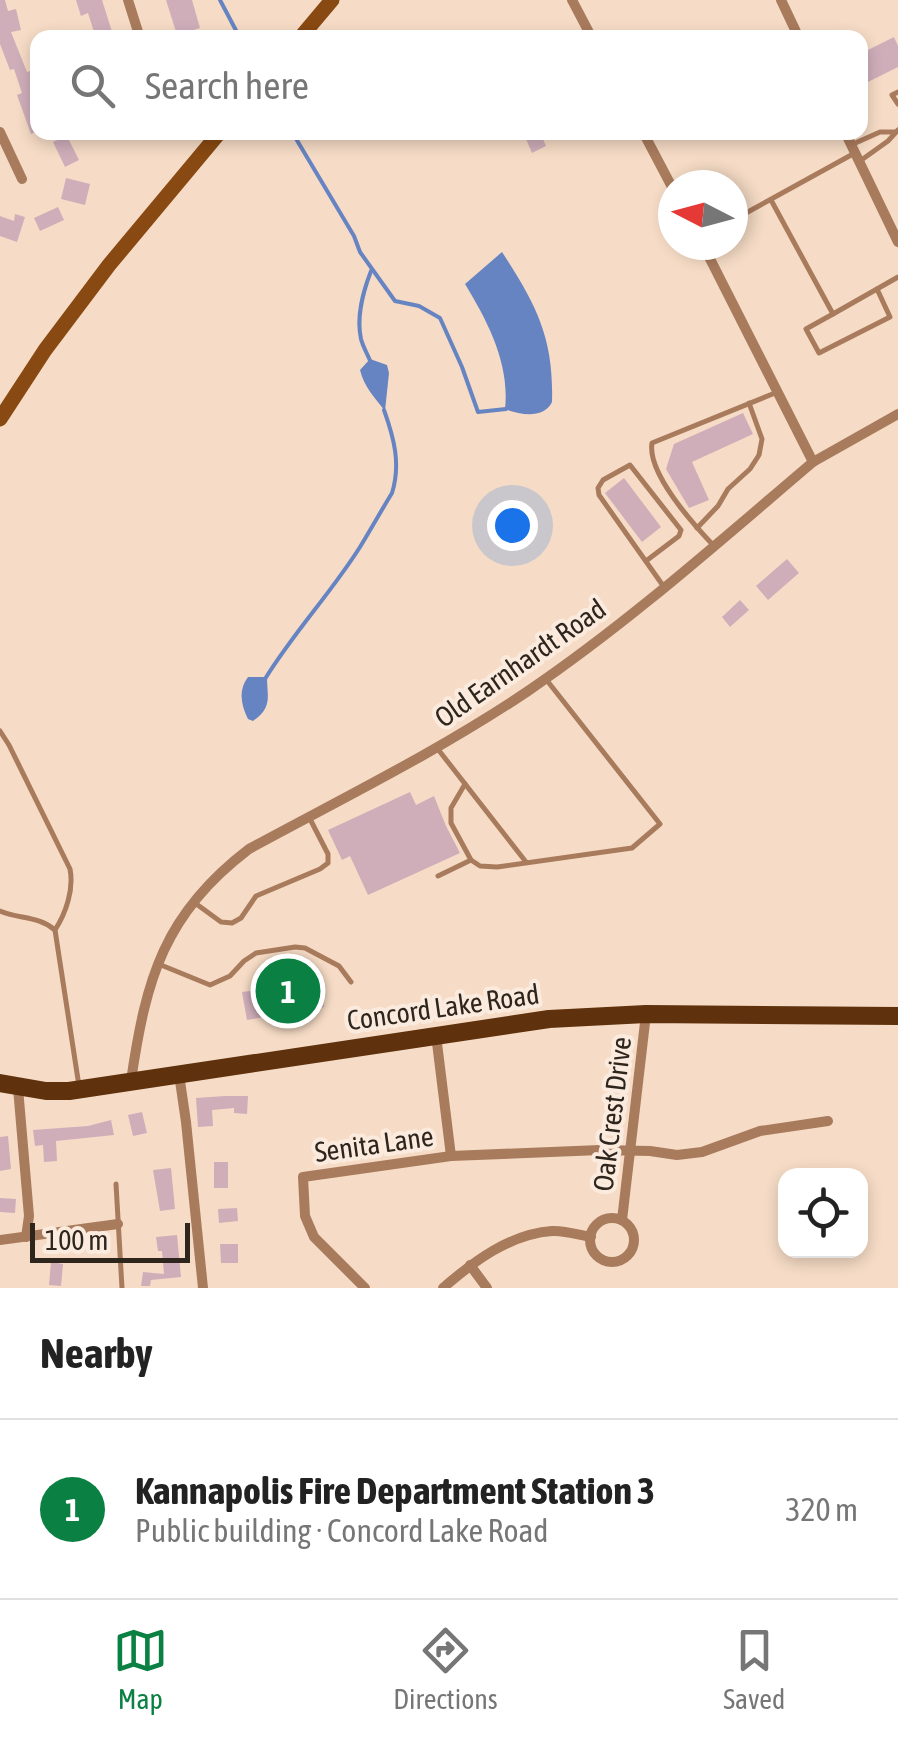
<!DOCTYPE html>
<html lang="en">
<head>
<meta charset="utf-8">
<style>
	body { margin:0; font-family:"Asap Condensed",sans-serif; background:#f6f6f6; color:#222 }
	.controls { position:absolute; right:30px; bottom:30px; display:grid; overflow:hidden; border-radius:20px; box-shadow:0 5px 15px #0003 }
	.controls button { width:90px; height:90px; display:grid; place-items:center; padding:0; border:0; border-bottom:2px solid #e0e0e0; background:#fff; color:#222; font:50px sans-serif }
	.compass { position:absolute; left:658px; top:170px; width:90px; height:90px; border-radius:50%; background:#fff; box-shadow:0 5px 15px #0003; rotate:276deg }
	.scale { position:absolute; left:30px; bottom:25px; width:160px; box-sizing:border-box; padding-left:10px; border:5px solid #2e251d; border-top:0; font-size:28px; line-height:35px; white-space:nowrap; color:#2e251d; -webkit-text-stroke:8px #fbebde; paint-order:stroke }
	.you { position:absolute; left:512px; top:525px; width:35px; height:35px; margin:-25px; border:8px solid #fff; border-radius:50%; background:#1a73e8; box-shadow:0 0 0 15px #1a73e833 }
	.badge { display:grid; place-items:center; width:65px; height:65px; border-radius:50%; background:#0b8043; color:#fff; font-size:32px; font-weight:700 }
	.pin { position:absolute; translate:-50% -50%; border:5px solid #fff; box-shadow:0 2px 10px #0006 }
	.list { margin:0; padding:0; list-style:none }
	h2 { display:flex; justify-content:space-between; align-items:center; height:130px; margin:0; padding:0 40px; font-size:42px }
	h2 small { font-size:32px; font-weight:400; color:#767676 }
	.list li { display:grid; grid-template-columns:65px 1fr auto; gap:30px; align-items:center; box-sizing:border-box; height:180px; padding:0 40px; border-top:2px solid #e0e0e0 }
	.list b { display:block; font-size:38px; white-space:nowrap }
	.list p { margin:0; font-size:32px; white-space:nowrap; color:#767676 }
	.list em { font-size:32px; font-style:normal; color:#767676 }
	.icon { flex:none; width:55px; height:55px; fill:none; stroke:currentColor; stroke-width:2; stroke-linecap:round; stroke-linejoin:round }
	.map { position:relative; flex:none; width:898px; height:1288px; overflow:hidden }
	.search { position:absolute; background:#fff; box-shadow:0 5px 15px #0003; left:30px; right:30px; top:30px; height:110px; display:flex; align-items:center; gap:25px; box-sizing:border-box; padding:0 35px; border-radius:20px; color:#767676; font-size:38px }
	.sheet { height:310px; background:#fff }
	nav { display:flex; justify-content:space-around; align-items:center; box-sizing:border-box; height:140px; border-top:2px solid #e0e0e0; background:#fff; font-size:28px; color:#767676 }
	nav a { display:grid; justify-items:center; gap:5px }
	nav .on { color:#0b8043 }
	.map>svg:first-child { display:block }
	.water { fill:#6784c2 }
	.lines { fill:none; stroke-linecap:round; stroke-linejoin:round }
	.stream { stroke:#6784c2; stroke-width:4 }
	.building { fill:#cfaeba }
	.service { stroke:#a97b5d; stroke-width:5 }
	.minor { stroke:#a97b5d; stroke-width:10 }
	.secondary { stroke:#894912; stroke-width:15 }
	.primary { stroke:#5f310c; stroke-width:18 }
	.labels { text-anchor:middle; stroke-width:8; stroke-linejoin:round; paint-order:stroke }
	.street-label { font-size:28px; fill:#2e251d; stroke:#fbebde }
</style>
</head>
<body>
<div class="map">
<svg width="898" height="1288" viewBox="0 0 898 1288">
	<rect width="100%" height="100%" fill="#f6dcc6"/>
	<g class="water">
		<path d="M502,252C536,304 554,338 552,402C544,419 520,415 505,409C510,364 488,322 465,284Z"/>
		<path d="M370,359L387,365L389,373L385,411C375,398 364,387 360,370Z"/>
		<path d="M248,677H267C267,697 273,707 253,721L248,719C241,705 238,690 248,677Z"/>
	</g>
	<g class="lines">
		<g class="stream">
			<polyline points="220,0 240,38"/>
			<polyline points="292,132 354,236 360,252 395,301 419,306 440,318 462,367 478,412 506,409"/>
			<path d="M371,363C368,355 363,347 361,339C356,316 363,292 371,271"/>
			<path d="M265,679C294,632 331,593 360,547C371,529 381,511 392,493C401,464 394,438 384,410"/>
		</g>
	</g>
	<g class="building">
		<polygon points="0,0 5,0 8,11 16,9 21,30 11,32 27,72 33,70 38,83 38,131 31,134 17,95 22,93 14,69 10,70 0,44"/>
		<polygon points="76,0 102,0 114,38 96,38 88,13 81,16"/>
		<polygon points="166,0 192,0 200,28 177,35"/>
		<polygon points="894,37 898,46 898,67 866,83 860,72 860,54"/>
		<polygon points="523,132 540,132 546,146 532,153"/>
		<polygon points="67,136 79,160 65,167 53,142"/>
		<polygon points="66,178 90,184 85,205 61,199"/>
		<polygon points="58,207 64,220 40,231 34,218"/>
		<polygon points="15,214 25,217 17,242 0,236 0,216 14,221"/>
		<polygon points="743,413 753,434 692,462 709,500 689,508 666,469 674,444"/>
		<polygon points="624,478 661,527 642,542 605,493"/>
		<polygon points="787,559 799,573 768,600 756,586"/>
		<polygon points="740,600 749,610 730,627 722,617"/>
		<polygon points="410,792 416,805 434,796 446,826 460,853 368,895 350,856 342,860 328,830"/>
		<polygon points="299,961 302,983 320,981 324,1007 247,1020 242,992 266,989 262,967"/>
		<polygon points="225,1096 248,1096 247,1114 234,1113 234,1108 212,1110 213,1126 198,1127 196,1098"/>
		<polygon points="142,1112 147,1133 133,1136 128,1115"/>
		<polygon points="111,1120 114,1135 56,1141 57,1161 44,1162 43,1145 35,1146 33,1130 88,1126"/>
		<polygon points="8,1136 11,1169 0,1171 0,1137"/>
		<rect x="214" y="1162" width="14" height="26"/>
		<polygon points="171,1168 175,1209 160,1211 153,1170"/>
		<polygon points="0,1198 16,1199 15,1213 0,1212"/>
		<polygon points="237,1208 238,1221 219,1223 218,1209"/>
		<polygon points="177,1235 181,1277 151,1280 150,1286 141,1286 143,1272 164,1274 162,1251 158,1251 156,1237"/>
		<polygon points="220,1244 238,1244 238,1263 221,1263"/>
		<polygon points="51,1262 63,1264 61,1286 49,1285"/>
	</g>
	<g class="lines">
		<g class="service">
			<polyline points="898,92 892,95 898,104"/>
			<polyline points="851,145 880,132 895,132"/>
			<polyline points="860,161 888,141 898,130"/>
			<polyline points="771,200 833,314 806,329 819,353 890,317 877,289 898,277"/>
			<polyline points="735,219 853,154"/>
			<polyline points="833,314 877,289"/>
			<polyline points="697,528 718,506 728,489 750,469 759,455 762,439 749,403"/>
			<path d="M714,546C694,525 647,473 652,443L775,393"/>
			<polyline points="646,561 679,536 681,530 630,465 603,480 598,488 599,495 664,587"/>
			<path d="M0,731L9,745L70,869C74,889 66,913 55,930L79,1086"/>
			<polyline points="437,748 526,862"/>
			<polyline points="465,784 451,808 451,823 471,860 480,866 497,867 632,848 660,824 545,678"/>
			<polyline points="438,876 471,860"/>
			<polyline points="195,903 221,922 232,923 241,918 256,896 320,869 328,863 328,854 310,819"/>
			<path d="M0,911C19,919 39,916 55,930"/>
			<polyline points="161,965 210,985 230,976 244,961 256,953 295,947 305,948 339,966 351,982"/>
			<polyline points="116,1184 122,1288"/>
		</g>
		<g class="minor">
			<polyline points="128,0 140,38"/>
			<polyline points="572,0 592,38"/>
			<polyline points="781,0 799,38"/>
			<polyline points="0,132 22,179"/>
			<polyline points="643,132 673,189"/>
			<polyline points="845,132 898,242"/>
			<polyline points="813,462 898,414"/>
			<polyline points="436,1035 451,1156"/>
			<polyline points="179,1074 186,1122 203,1288"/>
			<path d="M131,1081C146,978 164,914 249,849C343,798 439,751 528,691C628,623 720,541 813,462L703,245"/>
			<polyline points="18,1088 29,1216 26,1237"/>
			<circle cx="612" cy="1240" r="22"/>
			<polyline points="622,1220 646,1014"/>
			<polyline points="0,1240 118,1224"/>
			<polyline points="470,1265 487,1288"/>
			<polyline points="365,1288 314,1237 305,1216 303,1177 451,1156 600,1150 650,1151 677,1155 702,1152 760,1131 828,1121"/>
			<path d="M443,1288C474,1261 510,1234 552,1231C564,1230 579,1235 591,1237"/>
		</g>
		<g class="secondary">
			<polyline points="300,38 332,0"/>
			<polyline points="0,419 45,350 109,265 220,132"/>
		</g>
		<polyline class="primary" points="0,1083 46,1091 69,1091 549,1019 646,1014 898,1016"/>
	</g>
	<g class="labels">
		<g class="street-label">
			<text transform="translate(520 663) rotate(-35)" y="10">Old Earnhardt Road</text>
			<text transform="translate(443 1007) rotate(-8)" y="10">Concord Lake Road</text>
			<text transform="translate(612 1114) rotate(-83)" y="10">Oak Crest Drive</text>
			<text transform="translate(374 1144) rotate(-8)" y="10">Senita Lane</text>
		</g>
	</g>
</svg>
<div class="controls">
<button><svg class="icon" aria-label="locate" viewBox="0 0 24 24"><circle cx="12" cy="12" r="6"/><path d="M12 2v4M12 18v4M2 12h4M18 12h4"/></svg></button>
</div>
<svg class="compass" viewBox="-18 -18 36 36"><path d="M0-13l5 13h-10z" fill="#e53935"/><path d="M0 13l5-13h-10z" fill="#767676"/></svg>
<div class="scale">100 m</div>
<div class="you"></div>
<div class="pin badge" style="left:288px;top:991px">1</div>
<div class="search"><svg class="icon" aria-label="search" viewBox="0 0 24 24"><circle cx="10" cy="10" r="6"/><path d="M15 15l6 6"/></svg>Search here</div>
</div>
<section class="sheet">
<h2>Nearby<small></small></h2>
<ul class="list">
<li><span class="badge">1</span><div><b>Kannapolis Fire Department Station 3</b><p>Public building · Concord Lake Road</p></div><em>320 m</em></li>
</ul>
</section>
<nav>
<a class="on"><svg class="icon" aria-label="map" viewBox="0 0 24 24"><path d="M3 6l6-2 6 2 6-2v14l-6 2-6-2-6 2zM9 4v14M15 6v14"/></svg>Map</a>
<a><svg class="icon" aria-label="directions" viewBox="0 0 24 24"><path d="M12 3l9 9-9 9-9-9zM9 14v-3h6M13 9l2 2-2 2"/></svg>Directions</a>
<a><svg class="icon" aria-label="saved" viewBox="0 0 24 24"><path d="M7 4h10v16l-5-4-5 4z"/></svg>Saved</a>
</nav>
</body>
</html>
